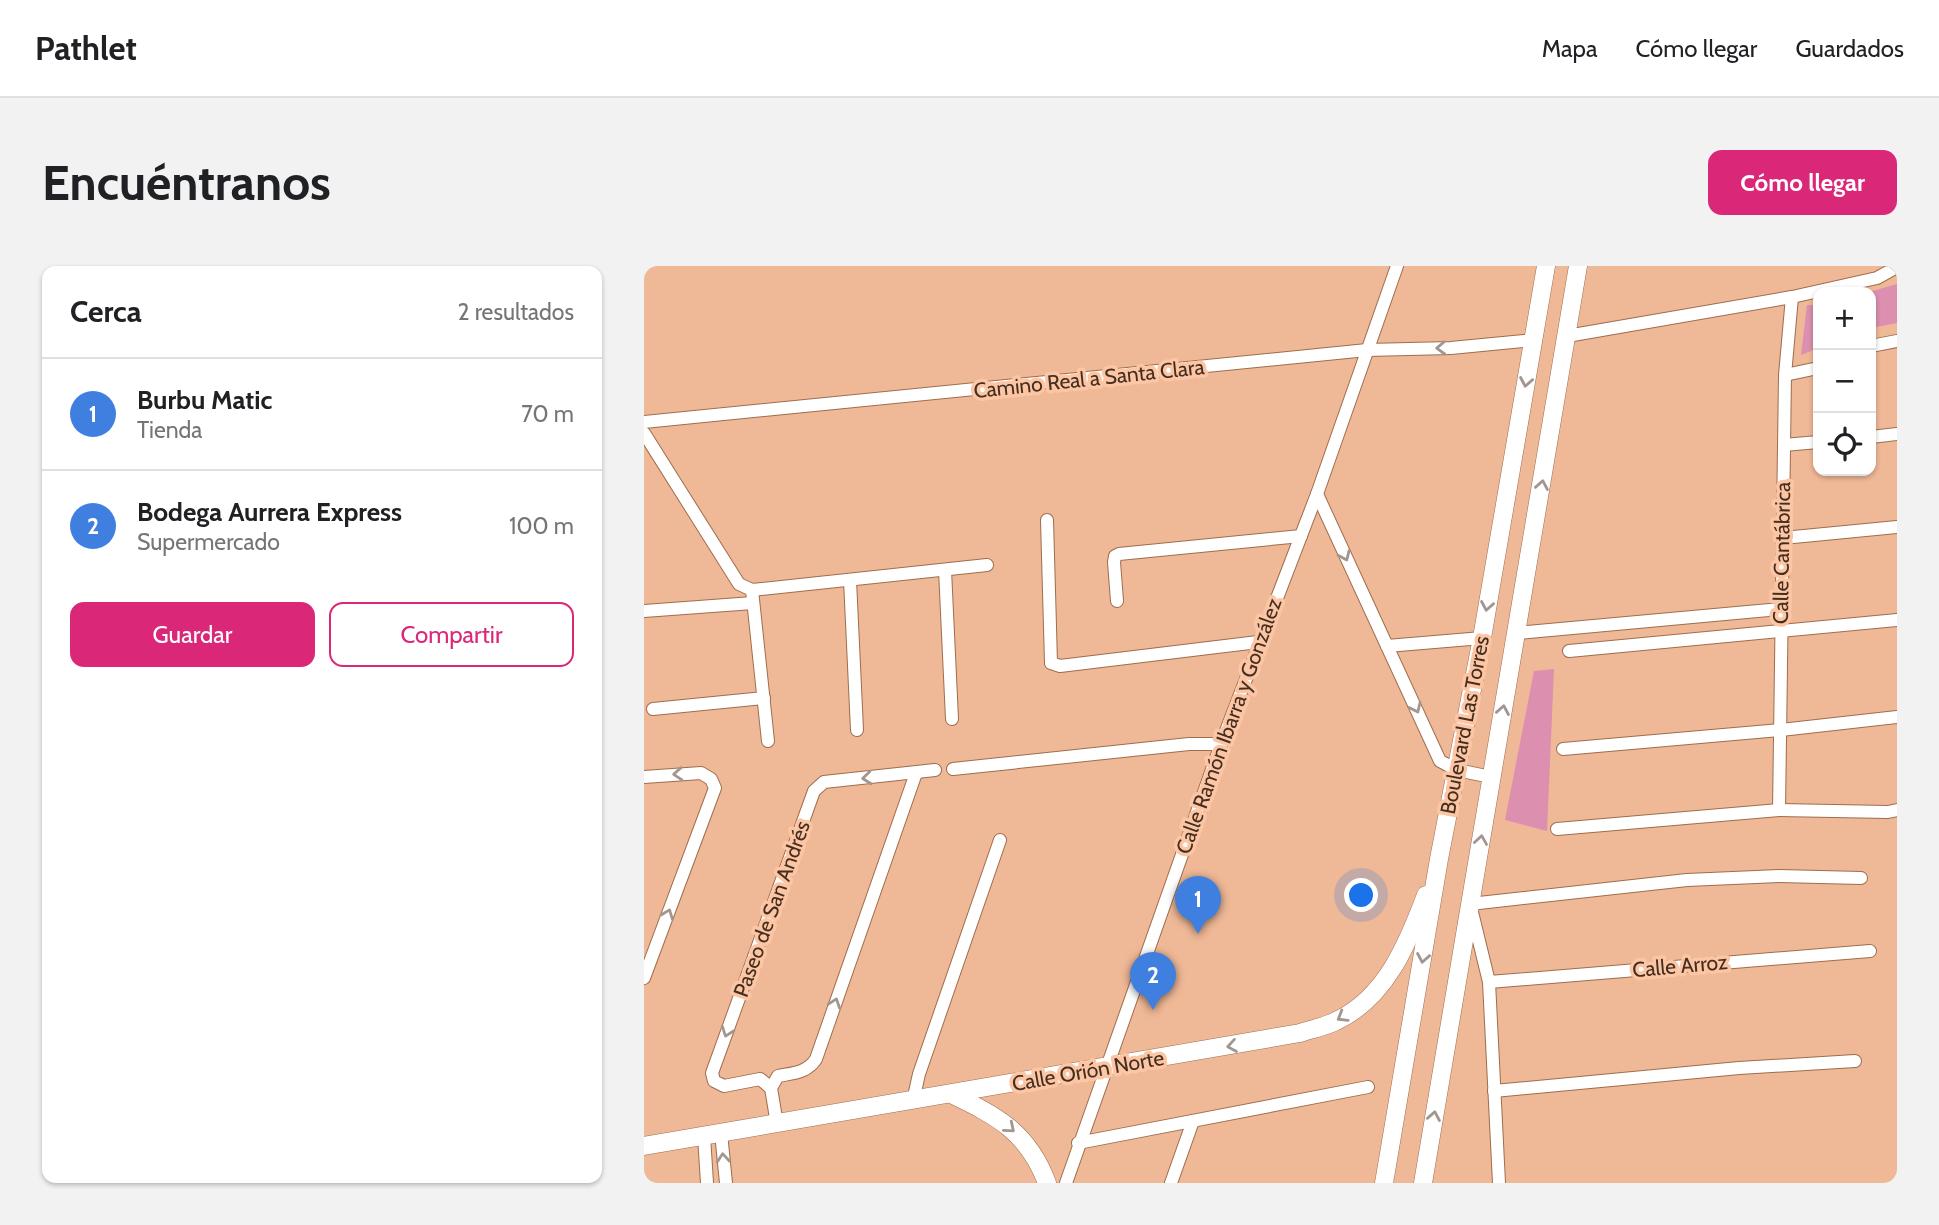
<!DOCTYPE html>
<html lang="es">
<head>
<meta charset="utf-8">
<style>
	body { margin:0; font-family:Cabin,sans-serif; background:#f2f2f2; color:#202124 }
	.controls { position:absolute; right:21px; top:21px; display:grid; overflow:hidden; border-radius:14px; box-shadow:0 2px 5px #0004 }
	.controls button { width:63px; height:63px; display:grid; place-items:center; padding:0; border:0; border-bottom:2px solid #e0e0e0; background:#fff; color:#202124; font:35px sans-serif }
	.you { position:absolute; left:718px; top:630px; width:24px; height:24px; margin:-18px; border:5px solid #fff; border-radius:50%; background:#1a73e8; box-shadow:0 0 0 10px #1a73e833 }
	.badge { display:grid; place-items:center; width:46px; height:46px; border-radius:50%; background:#db2777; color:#fff; font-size:23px; font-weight:700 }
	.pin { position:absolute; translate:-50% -58px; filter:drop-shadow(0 2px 4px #0008) }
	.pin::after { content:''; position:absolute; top:37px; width:24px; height:21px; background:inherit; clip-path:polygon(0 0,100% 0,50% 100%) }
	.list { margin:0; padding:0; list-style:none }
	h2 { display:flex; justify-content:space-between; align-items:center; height:91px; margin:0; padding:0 28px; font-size:30px }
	h2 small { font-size:23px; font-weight:400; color:#757577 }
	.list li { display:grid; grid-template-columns:46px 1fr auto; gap:21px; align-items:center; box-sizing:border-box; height:112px; padding:0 28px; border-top:2px solid #e0e0e0 }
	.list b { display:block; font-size:26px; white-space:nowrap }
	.list p { margin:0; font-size:23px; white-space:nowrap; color:#757577 }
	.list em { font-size:23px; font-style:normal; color:#757577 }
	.actions { display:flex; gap:14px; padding:21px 28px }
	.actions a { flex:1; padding:16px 0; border:2px solid #db2777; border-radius:14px; text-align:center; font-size:24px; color:#db2777 }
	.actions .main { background:#db2777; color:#fff }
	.icon { flex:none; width:38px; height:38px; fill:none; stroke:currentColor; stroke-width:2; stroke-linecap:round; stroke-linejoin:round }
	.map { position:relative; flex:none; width:1253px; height:917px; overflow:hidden; border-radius:14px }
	header { display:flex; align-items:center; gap:42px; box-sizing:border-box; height:98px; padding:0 35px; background:#fff; border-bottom:2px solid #e0e0e0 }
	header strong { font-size:33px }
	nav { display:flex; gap:38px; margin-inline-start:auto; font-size:24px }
	.intro { display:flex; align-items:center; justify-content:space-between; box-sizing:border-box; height:168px; padding:0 42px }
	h1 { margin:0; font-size:49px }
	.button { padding:18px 32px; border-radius:14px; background:#db2777; color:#fff; font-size:24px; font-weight:700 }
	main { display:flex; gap:42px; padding:0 42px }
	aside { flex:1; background:#fff; border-radius:14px; box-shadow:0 2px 5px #0004 }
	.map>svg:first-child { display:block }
	.green { fill:#dc8faf }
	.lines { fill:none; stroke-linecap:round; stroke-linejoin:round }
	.street-casing { stroke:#9f6d4d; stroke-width:14 }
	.secondary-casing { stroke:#9f6d4d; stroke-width:19 }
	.street { stroke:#fff; stroke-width:12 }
	.secondary { stroke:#fff; stroke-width:18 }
	.oneway { stroke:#a19690 }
	.labels { text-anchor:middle; stroke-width:7; stroke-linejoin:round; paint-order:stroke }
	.street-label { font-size:21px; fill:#432e20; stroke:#fcc5a3 }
</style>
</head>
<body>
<header>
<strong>Pathlet</strong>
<nav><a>Mapa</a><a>Cómo llegar</a><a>Guardados</a></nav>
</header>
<div class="intro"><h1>Encuéntranos</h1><a class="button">Cómo llegar</a></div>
<main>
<aside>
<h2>Cerca<small>2 resultados</small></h2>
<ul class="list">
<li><span class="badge" style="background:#3f7fe0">1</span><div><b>Burbu Matic</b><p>Tienda</p></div><em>70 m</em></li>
<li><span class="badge" style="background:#3f7fe0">2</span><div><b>Bodega Aurrera Express</b><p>Supermercado</p></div><em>100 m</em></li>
</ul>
<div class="actions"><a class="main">Guardar</a><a>Compartir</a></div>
</aside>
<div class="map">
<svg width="1253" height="917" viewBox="0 0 1253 917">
	<rect width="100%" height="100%" fill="#efb896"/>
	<g class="green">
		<polygon points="1253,18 1253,57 1227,62 1227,26 1225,26"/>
		<polygon points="1163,39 1174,39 1174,82 1157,89"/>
		<polygon points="910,403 903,565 861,554 890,405"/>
	</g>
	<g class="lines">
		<g class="street-casing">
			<g id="street">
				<polyline points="923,70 1148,31 1233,12 1253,1"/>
				<polyline points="1227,80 1253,75"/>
				<polyline points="1141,109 1174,102"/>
				<polyline points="0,156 723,84 807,82 889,74"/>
				<polyline points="0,167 95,318 108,324 343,299"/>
				<polyline points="1227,171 1253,168"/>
				<polyline points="1140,179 1174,176"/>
				<polyline points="673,228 796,495 813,504 847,511"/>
				<polyline points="403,254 407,397 416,400 614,376"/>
				<polyline points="1139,272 1253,261"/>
				<polyline points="301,304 308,453"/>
				<polyline points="206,314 213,464"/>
				<polyline points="108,324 124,475"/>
				<polyline points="473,335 470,296 471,290 475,288 657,270"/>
				<polyline points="0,345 109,337"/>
				<polyline points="873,367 1137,343"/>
				<polyline points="743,380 838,372"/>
				<polyline points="925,385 1253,354"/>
				<polyline points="9,443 120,432"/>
				<polyline points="919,483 1137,464 1253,451"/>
				<polyline points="309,503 545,478 577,478"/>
				<polyline points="0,511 57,507 67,513 71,522 0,712"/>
				<polyline points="1135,544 1141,109 1148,31"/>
				<polyline points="913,563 1135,544 1244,546 1253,544"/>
				<polyline points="845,716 1226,685"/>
				<polyline points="127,822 116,813 80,820 70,815 68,807 170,525 180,516 291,504"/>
				<polyline points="850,825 1095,802 1211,795"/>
				<polyline points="269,835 275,808 356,574"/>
				<path d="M133,858L127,822L134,810C149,807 163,807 172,793L272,507"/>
				<polyline points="77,867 82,917"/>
				<polyline points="60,870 63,917"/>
				<polyline points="434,877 724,821"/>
				<polyline points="422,917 577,478 673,228 753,0"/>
				<polyline points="527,917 549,855"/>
				<polyline points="855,917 845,716 826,638 1043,614 1135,610 1217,612"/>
			</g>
		</g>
		<g class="secondary-casing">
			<g id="secondary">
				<path d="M307,828C353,850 384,866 403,917"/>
				<path d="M0,880L656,767C667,763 681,761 692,755C742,732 764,677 782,629"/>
				<polyline points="740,917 795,593 838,372 902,0"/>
				<polyline points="779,917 934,0"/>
			</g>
		</g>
		<use href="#street" class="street"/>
		<use href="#secondary" class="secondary"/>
	</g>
	<defs><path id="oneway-chevron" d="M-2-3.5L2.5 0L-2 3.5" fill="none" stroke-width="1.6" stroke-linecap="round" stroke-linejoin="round" transform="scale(1.75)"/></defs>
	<g class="oneway">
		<use href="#oneway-chevron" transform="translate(797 82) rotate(178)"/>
		<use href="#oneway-chevron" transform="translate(882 116) rotate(100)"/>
		<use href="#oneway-chevron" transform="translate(898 219) rotate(-80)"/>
		<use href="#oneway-chevron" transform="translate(701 290) rotate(66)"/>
		<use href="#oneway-chevron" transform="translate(843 340) rotate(100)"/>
		<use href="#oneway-chevron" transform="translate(772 442) rotate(65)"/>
		<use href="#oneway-chevron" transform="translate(859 444) rotate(-80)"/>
		<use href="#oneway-chevron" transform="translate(34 508) rotate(176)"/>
		<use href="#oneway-chevron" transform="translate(223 512) rotate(174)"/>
		<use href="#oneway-chevron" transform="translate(837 574) rotate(-81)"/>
		<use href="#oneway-chevron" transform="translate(24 648) rotate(-69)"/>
		<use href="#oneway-chevron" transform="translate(779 692) rotate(100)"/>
		<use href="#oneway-chevron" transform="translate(191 737) rotate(-71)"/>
		<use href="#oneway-chevron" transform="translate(698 751) rotate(149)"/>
		<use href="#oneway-chevron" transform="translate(83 766) rotate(110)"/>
		<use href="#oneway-chevron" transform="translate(588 780) rotate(170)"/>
		<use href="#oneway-chevron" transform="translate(790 850) rotate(-80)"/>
		<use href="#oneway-chevron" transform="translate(366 862) rotate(40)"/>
		<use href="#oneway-chevron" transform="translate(79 892) rotate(-95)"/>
	</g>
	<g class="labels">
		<g class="street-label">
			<text transform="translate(445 113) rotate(-6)" y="7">Camino Real a Santa Clara</text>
			<text transform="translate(1138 287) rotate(-89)" y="7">Calle Cantábrica</text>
			<text transform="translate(821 459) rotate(-79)" y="7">Boulevard Las Torres</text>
			<text transform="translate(585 460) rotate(-70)" y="7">Calle Ramón Ibarra y González</text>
			<text transform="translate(128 643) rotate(-70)" y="7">Paseo de San Andrés</text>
			<text transform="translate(1036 700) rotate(-5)" y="7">Calle Arroz</text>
			<text transform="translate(444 805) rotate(-10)" y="7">Calle Orión Norte</text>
		</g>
	</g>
</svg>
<div class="controls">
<button>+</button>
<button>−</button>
<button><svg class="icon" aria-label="locate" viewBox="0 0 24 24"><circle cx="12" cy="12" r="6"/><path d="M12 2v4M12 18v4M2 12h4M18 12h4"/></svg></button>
</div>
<div class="you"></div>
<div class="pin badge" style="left:554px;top:668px;background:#3f7fe0">1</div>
<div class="pin badge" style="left:509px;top:744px;background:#3f7fe0">2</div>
</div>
</main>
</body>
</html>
